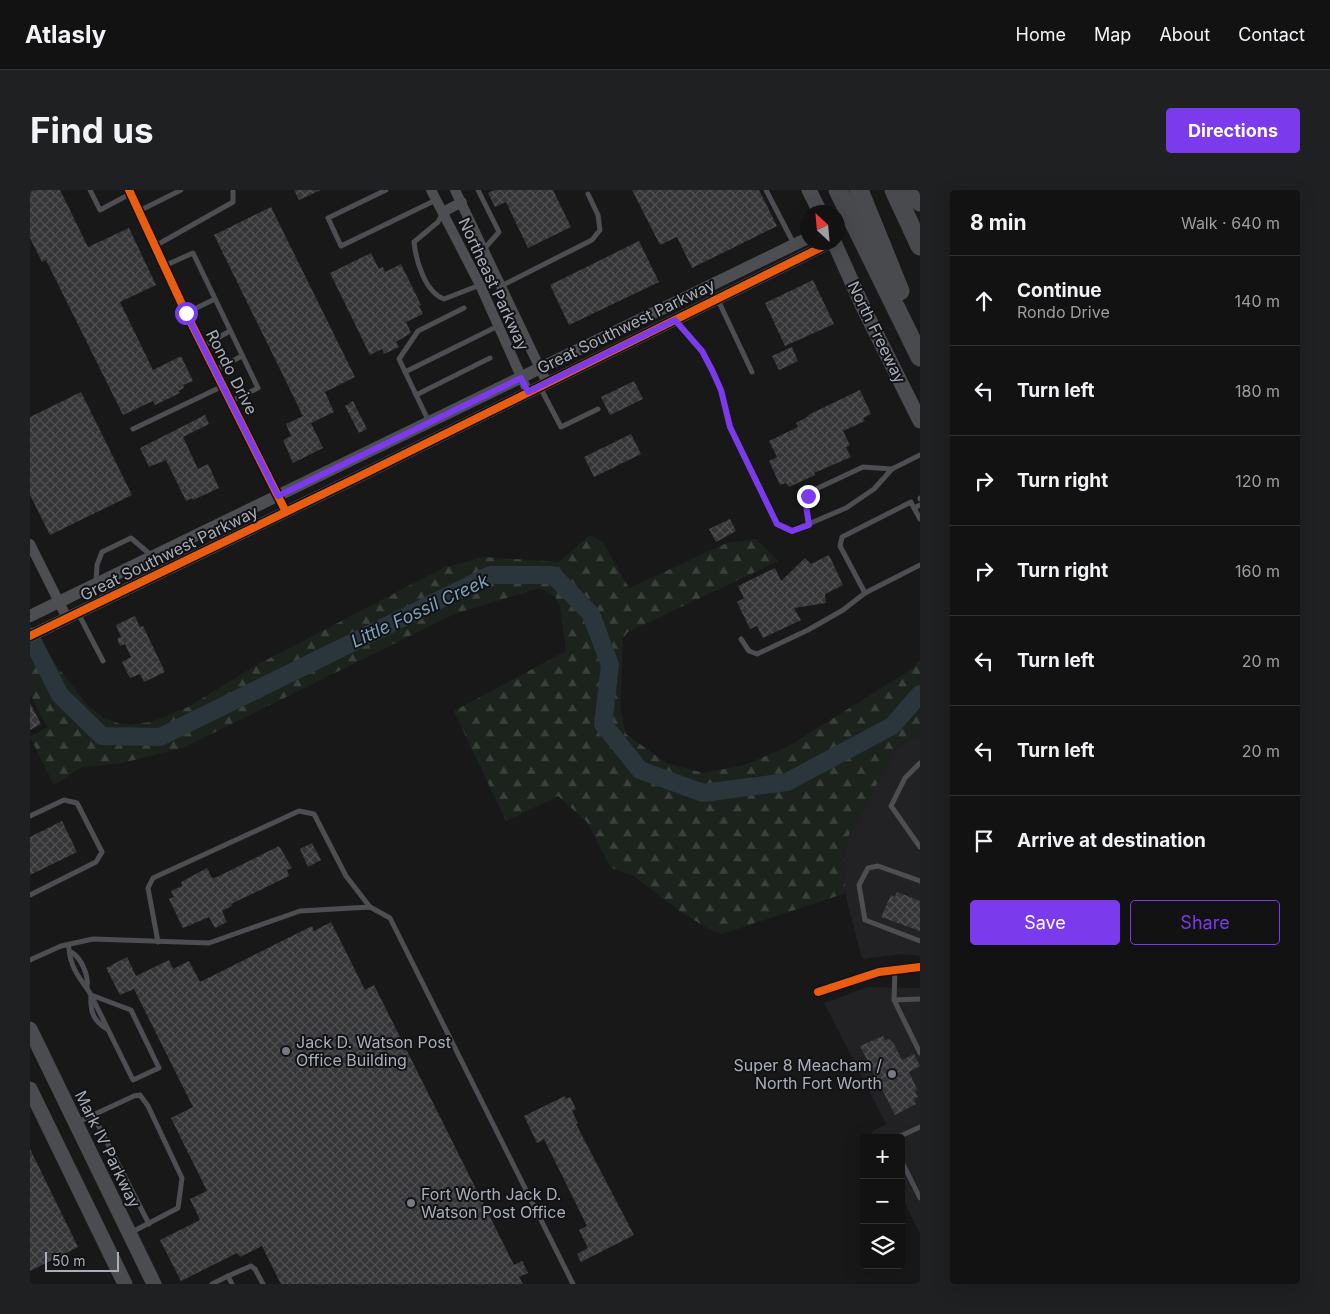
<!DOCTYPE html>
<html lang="en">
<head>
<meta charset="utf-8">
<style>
	body { margin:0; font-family:Inter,sans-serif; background:#1f2021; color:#f1f3f6 }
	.controls { position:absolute; right:15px; bottom:15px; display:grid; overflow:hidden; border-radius:5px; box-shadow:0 5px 20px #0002 }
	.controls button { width:45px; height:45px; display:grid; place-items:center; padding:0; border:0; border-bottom:1px solid #313233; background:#121213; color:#f1f3f6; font:25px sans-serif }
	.compass { position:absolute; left:770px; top:15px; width:45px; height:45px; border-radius:50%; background:#121213; box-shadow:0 5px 20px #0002; rotate:334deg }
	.scale { position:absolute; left:15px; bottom:12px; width:74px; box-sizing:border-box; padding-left:5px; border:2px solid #a8afbb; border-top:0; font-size:14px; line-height:18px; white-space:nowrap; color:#a8afbb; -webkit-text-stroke:4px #121215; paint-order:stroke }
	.stop { position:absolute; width:15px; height:15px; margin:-11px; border:4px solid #7c3aed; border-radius:50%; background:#fff }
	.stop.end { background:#7c3aed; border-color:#fff; box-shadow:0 1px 5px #0008 }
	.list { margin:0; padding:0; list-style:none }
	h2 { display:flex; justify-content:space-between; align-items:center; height:65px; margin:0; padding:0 20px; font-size:21px }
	h2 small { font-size:16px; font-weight:400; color:#9c9ea0 }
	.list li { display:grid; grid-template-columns:32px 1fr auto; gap:15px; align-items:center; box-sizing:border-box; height:90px; padding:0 20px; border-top:1px solid #313233 }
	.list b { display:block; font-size:19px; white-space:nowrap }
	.list p { margin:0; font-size:16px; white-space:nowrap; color:#9c9ea0 }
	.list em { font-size:16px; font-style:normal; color:#9c9ea0 }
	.actions { display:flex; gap:10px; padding:15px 20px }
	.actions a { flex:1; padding:11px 0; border:1px solid #7c3aed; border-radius:5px; text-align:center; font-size:18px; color:#7c3aed }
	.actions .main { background:#7c3aed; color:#fff }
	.icon { flex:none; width:28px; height:28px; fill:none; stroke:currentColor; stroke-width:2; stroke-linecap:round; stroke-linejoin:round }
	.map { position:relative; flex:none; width:890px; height:1094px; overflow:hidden; border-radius:5px }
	header { display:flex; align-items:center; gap:30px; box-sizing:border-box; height:70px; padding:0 25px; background:#121213; border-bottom:1px solid #313233 }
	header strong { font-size:24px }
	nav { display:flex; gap:28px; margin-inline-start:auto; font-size:18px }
	.intro { display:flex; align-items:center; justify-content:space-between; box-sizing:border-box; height:120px; padding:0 30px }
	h1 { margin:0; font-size:35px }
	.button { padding:12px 22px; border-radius:5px; background:#7c3aed; color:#fff; font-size:18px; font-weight:700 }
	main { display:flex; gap:30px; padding:0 30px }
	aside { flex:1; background:#121213; border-radius:5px; box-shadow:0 5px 20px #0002 }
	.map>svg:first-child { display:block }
	.built { fill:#222225 }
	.forest { fill:url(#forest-firs) }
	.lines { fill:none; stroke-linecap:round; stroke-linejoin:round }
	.river { stroke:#2a353c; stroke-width:18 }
	.building { fill:url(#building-cross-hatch) }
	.service { stroke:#4c4e52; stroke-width:5 }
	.minor { stroke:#4c4e52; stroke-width:10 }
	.tertiary { stroke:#4c4e52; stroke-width:12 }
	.secondary { stroke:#4a4c50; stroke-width:15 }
	.motorway { stroke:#494a4e; stroke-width:19 }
	.cycleway-casing { stroke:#121215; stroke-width:11 }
	.cycleway { stroke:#e95d12; stroke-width:8 }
	.route { stroke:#7c3aed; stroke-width:6 }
	.poi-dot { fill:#767a82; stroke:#121215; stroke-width:2 }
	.labels { text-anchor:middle; stroke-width:4; stroke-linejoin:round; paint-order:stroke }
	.street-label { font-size:16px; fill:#a8afbb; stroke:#121215 }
	.poi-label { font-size:16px; fill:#a8afbb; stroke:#121215; text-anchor:start }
	.water-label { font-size:18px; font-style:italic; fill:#7ca0b9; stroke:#121215 }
</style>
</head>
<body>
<header>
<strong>Atlasly</strong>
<nav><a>Home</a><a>Map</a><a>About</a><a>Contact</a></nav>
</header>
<div class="intro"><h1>Find us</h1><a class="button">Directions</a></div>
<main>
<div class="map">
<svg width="890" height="1094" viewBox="0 0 890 1094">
	<defs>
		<pattern id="forest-firs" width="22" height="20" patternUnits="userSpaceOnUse" patternTransform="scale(1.25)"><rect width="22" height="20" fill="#1c231d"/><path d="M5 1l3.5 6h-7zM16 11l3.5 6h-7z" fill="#3a403c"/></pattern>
		<pattern id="building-cross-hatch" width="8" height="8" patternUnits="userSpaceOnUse" patternTransform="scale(1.25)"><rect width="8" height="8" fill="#363638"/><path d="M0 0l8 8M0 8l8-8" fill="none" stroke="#505153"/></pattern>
	</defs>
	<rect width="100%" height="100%" fill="#181819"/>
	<g class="built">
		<polygon points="890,544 890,766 872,764 832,769 817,711 813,675 818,647 867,557"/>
		<polygon points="837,797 890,798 890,1044 871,1005 871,948 844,948 841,942 856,934 794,813"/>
	</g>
	<polygon class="forest" points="560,345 573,352 599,398 697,353 726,349 748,371 598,442 593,448 590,517 596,544 636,573 674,583 714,575 757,557 882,479 890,470 890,544 867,557 818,647 813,675 816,703 692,744 677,738 648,720 604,686 581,678 557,632 528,606 476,631 424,521 536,461 530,416 525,406 510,398 424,424 153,558 92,573 52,577 24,595 0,547 17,537 0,504 0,468 20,467 57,515 74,528 93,535 121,532 158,517 225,476 413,378 454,367 529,372"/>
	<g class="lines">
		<polyline class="river" points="0,446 30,505 72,546 130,547 460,385 523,385 561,424 580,475 573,534 610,580 673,603 757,592 862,536 890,504"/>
	</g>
	<g class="building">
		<polygon points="0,0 30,0 58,57 99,38 126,95 90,112 123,180 151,166 163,191 153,195 154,198 148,201 150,203 125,215 123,211 93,225 16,70 12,72 0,48"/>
		<polygon points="264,0 291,0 269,10"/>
		<polygon points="464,0 523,0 541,37 498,58 476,12 465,17 458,3"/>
		<polygon points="602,0 729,0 747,36 662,78 647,47 630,55"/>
		<polygon points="241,17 325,187 295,202 304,222 281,233 293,258 263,273 253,250 261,246 256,234 273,226 184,45"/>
		<polygon points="609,51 629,92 539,135 520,95"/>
		<polygon points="341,63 349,79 353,77 355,82 371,74 391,115 389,116 393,124 376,132 381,143 366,152 369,157 354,164 352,159 340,165 300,83"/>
		<polygon points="783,90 804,134 755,156 735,113"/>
		<polygon points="762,157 768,171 749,180 742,166"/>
		<polygon points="604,191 613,209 580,225 571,207"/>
		<polygon points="830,200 841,224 833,228 835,231 813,241 820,255 816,257 821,267 784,283 785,285 759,297 756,293 750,295 739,271 747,267 739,251 768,237 766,233 779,226 778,225"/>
		<polygon points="51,202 102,305 20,345 0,305 0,227"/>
		<polygon points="323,211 337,239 329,243 315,216"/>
		<polygon points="175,225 179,234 153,247 168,279 178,274 189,298 163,310 162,308 156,311 136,270 119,277 110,258"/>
		<polygon points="601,244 611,264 564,287 554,267"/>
		<polygon points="700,329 706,341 686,352 679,339"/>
		<polygon points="799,365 813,395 795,404 796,413 764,418 771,430 733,448 727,436 720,439 707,412 714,408 708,396 745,378 751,391 775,368 781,374"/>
		<polygon points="105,426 110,437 113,436 135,482 114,492 110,484 100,488 92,472 101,467 95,454 90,456 87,449 91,447 86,435"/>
		<polygon points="0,513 11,534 0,540"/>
		<polygon points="32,631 47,662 0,685 0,647"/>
		<polygon points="282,653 291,670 278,677 270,659"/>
		<polygon points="249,656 262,678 257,680 259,686 201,714 202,716 192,721 197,732 185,738 179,727 153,738 139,709 144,707 141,701 152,696 151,692 177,678 182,688 187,687"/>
		<polygon points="867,702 890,711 890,741 851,727 861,705 865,707"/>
		<polygon points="301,732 335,800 344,795 484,1075 492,1071 498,1083 489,1087 493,1094 251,1094 232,1056 210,1067 207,1063 151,1091 130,1050 170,1030 160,1009 177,1001 141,928 163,917 104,799 90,805 76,778 97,767 106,786 139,770 143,779 159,771 170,792 282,736 284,741"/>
		<polygon points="853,846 855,850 859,849 864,854 872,870 884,864 890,876 879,882 887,899 885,902 888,907 884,909 886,914 865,925 830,856"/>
		<polygon points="535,906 536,909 540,907 546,919 542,921 548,933 546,934 604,1045 551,1072 547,1064 558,1058 549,1040 557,1036 514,949 507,953 494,926"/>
		<polygon points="0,959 48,1057 0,1081"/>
	</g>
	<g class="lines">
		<g class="service">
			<polyline points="60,0 70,20 100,4"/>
			<polyline points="356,0 298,28 311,56 406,10"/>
			<polyline points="448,0 469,42 454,59"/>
			<polyline points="736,0 764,54"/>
			<polyline points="109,21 151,0"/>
			<path d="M413,22L408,32L384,52C386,71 395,102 414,109L450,95"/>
			<polyline points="125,56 203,12 203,0"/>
			<polyline points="134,76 163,63 228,198 200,212"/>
			<polyline points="471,96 562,50 570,40 568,25 558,4"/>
			<polyline points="688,110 722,182"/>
			<polyline points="156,123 185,109"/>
			<polyline points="645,130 672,161 682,180 691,200 700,237 747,334 762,341 816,318 844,299 862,279 890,265"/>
			<polyline points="173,156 200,141"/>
			<polyline points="185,180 212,166"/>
			<polyline points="375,182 468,136"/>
			<polyline points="510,197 531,237 568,219"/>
			<polyline points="386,205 460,168"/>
			<polyline points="399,232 369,169 388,141 434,118"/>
			<polyline points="103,239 193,196"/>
			<polyline points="890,308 890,309"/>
			<polyline points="890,315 884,318 890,329"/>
			<polyline points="779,335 776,315 779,306 786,299 833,277 862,279"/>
			<polyline points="66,392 67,375 72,362 101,348 122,366"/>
			<polyline points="835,403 810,356 812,347 881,312 884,318"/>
			<polyline points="48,423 73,471"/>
			<polyline points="711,449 719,461 727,464 778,440 813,420 835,403 890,375"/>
			<polyline points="890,573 875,588 861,616 890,657"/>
			<polyline points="0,626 34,610 47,613 72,662 66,672 0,705"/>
			<polyline points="890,691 848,676 838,678 829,695 835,730 890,751"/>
			<polyline points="128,752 118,698 123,688 269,621 284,624 316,686 340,717"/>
			<path d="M38,755C40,760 39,765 41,770C45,786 54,792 61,805L103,890L129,878L101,820L61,805"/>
			<path d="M41,762C51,767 59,786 57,797"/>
			<polyline points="0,770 31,756 63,749 179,753 270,721 340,717 360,728 543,1094"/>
			<polyline points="865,780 864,810 890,863"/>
			<path d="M61,805C60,821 63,831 77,839"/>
			<polyline points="864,810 890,809"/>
			<polyline points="63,925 119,1034"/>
			<polyline points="48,932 104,906 110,905 118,916 152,988 148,1018 102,1042"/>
			<polyline points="866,948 890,937"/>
			<polyline points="871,970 890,1008"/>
			<polyline points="198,1086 221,1076 225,1079 233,1094"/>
			<polyline points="182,1094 198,1086 202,1094"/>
		</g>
		<g class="minor">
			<polyline points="99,0 156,123 256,322"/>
			<polyline points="401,0 450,95 498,202"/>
			<polyline points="425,0 517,193"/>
			<polyline points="413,22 432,12"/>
			<polyline points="0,354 37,428"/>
			<polyline points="788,802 849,782 890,777"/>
		</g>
		<g class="tertiary">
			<polyline points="0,426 778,48"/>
			<polyline points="0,446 326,288 802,52"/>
		</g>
		<g class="secondary">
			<polyline points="779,0 790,22"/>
			<polyline points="804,52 834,119 890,231"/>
			<polyline points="0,839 124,1094"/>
			<polyline points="0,899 95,1094"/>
		</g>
		<g class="motorway">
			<polyline points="808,0 890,167"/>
			<polyline points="829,0 870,101"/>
			<polyline points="864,0 890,56"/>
			<polyline points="884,0 890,12"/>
		</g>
		<g class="cycleway-casing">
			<g id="cycleway">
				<polyline points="99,0 156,123 256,322"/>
				<polyline points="0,446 326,288 802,52"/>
				<polyline points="788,802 849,782 890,777"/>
			</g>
		</g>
		<use href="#cycleway" class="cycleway"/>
	</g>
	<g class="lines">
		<polyline class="route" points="156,123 248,306 491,188 498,202 645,130 672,161 682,180 691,200 700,237 747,334 762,341 779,335 776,315 778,306"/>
	</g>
	<g class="poi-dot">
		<circle cx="256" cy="861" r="5"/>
		<circle cx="862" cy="884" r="5"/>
		<circle cx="381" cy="1013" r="5"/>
	</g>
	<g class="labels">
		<g class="street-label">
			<text transform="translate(464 94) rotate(65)" y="6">Northeast Parkway</text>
			<text transform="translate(596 136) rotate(-26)" y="6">Great Southwest Parkway</text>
			<text transform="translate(847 142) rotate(64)" y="6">North Freeway</text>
			<text transform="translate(202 182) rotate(63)" y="6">Rondo Drive</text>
			<text transform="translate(139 363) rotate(-26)" y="6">Great Southwest Parkway</text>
			<text transform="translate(78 959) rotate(64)" y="6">Mark IV Parkway</text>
		</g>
		<g class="poi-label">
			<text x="266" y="858">Jack D. Watson Post<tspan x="266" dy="18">Office Building</tspan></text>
			<text x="852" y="881" text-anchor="end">Super 8 Meacham /<tspan x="852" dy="18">North Fort Worth</tspan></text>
			<text x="391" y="1010">Fort Worth Jack D.<tspan x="391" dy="18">Watson Post Office</tspan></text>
		</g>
		<g class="water-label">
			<text transform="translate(390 421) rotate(-25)" y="6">Little Fossil Creek</text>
		</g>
	</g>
</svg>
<div class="controls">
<button>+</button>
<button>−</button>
<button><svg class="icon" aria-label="layers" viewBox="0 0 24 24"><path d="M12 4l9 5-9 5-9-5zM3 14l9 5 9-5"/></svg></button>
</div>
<svg class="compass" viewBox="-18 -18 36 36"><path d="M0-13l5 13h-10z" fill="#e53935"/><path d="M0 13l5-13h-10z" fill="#9c9ea0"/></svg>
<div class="scale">50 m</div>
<div class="stop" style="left:156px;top:123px"></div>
<div class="stop end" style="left:778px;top:306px"></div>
</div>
<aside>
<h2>8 min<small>Walk · 640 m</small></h2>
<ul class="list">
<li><svg class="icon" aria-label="ahead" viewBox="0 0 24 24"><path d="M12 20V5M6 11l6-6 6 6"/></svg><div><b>Continue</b><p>Rondo Drive</p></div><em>140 m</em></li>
<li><svg class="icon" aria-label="left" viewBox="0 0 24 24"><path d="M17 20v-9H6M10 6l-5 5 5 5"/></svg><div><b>Turn left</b></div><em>180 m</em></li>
<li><svg class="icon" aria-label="right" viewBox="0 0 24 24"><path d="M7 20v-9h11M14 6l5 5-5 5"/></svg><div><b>Turn right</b></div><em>120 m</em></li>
<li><svg class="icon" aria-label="right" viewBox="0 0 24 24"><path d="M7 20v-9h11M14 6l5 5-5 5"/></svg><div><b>Turn right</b></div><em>160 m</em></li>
<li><svg class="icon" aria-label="left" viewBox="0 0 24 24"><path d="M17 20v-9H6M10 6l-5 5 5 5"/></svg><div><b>Turn left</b></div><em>20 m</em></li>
<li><svg class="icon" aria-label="left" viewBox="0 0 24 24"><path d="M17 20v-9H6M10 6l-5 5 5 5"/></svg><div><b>Turn left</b></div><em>20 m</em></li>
<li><svg class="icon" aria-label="arrive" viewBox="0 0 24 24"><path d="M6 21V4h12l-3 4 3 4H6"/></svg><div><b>Arrive at destination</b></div></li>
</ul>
<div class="actions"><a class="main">Save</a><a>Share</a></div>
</aside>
</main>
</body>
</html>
